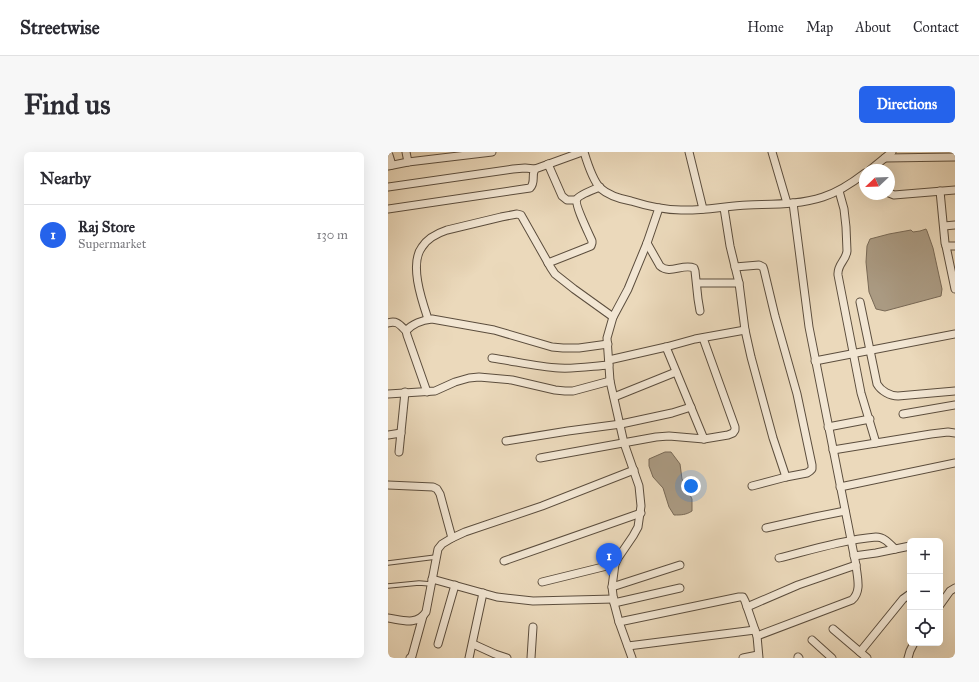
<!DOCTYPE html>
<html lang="en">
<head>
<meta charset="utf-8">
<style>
	body { margin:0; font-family:"IM FELL Great Primer",serif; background:#f7f7f7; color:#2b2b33 }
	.controls { position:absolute; right:12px; bottom:12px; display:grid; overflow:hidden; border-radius:6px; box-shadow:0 4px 16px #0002 }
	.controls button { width:36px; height:36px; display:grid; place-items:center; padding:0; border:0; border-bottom:1px solid #e1e1e2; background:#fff; color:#2b2b33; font:20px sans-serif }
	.compass { position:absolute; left:471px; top:12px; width:36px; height:36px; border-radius:50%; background:#fff; box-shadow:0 4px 16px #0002; rotate:247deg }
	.you { position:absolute; left:303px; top:334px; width:14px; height:14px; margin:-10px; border:3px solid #fff; border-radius:50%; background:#1a73e8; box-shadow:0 0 0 6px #1a73e833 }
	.badge { display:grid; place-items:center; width:26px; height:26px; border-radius:50%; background:#2563eb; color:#fff; font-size:13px; font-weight:700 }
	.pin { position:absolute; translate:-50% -33px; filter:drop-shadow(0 1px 2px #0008) }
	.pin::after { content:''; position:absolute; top:21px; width:14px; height:12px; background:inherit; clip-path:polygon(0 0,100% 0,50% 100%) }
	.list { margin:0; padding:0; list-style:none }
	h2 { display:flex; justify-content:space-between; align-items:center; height:52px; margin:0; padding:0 16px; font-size:17px }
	h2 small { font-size:13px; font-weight:400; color:#7c7c81 }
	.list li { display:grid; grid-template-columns:26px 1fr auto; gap:12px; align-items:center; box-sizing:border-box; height:60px; padding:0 16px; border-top:1px solid #e1e1e2 }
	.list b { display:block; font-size:15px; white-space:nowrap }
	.list p { margin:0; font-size:13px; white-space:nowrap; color:#7c7c81 }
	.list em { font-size:13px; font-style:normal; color:#7c7c81 }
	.icon { flex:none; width:22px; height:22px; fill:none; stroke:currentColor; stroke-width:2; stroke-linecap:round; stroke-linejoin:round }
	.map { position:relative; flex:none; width:567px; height:506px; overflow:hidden; border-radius:6px }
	header { display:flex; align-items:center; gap:24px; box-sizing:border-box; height:56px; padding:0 20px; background:#fff; border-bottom:1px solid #e1e1e2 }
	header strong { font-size:19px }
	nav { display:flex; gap:22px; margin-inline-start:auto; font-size:14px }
	.intro { display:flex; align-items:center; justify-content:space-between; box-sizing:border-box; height:96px; padding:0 24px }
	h1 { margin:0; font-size:28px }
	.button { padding:10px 18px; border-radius:6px; background:#2563eb; color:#fff; font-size:14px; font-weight:700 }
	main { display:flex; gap:24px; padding:0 24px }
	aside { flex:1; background:#fff; border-radius:6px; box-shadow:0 4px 16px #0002 }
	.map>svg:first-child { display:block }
	.water { fill:#aa9a82; stroke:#786956 }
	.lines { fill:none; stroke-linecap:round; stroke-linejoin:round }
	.service-casing { stroke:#5c4e3e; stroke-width:5.5 }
	.minor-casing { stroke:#5c4e3e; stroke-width:9 }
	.service { stroke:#f2e6d3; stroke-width:3.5 }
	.minor { stroke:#f2e6d3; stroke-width:7 }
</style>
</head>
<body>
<header>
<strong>Streetwise</strong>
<nav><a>Home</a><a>Map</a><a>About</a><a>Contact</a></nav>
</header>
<div class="intro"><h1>Find us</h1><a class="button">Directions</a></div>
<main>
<aside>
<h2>Nearby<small></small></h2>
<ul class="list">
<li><span class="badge">1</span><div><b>Raj Store</b><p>Supermarket</p></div><em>130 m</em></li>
</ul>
</aside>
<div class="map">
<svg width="567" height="506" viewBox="0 0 567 506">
	<rect width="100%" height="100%" fill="#ebd9bb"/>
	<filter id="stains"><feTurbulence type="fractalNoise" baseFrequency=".005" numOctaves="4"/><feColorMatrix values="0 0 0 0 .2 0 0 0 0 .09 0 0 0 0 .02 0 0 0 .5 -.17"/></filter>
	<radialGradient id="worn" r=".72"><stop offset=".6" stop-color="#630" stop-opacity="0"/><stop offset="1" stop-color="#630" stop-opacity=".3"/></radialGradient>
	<g class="water">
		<polygon points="538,77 539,79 545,96 554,137 553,144 497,159 488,157 481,140 478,110 479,94 482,87 501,82 523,78 525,80 532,79"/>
		<path d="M277,300H283L292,312L294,327L304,347V359C298,363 293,363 286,363L281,355L275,336L265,325L261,314V307Z"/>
	</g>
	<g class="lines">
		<g class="service-casing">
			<g id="service">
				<polyline points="0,411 48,405"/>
				<polyline points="0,434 31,431 43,432"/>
			</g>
		</g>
		<g class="minor-casing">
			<g id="minor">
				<polyline points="0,0 4,13"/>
				<polyline points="18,0 20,10"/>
				<path d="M196,0C199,10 205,28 212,36C220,43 232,47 243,49C259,54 276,58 293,58C314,59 338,54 360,53C385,52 411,53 435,45C451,40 464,31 477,21"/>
				<polyline points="301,0 315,57"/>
				<polyline points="384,0 399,51"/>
				<polyline points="497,6 567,5"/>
				<polyline points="160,12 174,44 179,48 188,48"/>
				<polyline points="0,14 20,10 104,0"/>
				<polyline points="482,18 504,0"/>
				<polyline points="0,35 125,17 137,16 147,17"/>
				<path d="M451,39L456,57L458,75L459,99C458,109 449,112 450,123L473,241L488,291"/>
				<polyline points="552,39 557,91 558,94 567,94"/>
				<polyline points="501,41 506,43 567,38"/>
				<polyline points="336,56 342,94 351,131 357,178 363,205 385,286 398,325"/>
				<path d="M0,57L142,36C148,30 143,24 147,17L194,0"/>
				<polyline points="556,74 567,73"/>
				<path d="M259,91L272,114C282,123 295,111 306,116L307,119L310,147L312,159"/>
				<polyline points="558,94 567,137"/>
				<path d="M160,111L193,98L203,94L204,91V89C201,82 186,52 189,47C191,43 207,37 212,35"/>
				<polyline points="347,115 371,113 375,115 376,118 387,164 409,242 424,313 424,317 422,319 419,321 398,325 364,334"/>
				<polyline points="309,131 351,131"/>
				<path d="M472,150L489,232C493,239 502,244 510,244L567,239"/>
				<path d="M40,167C34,149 21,112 34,95C39,87 50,81 59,78L113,65L129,62L133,63L163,116L167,122L186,137L225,165"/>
				<path d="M0,171C9,168 12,173 18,179"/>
				<polyline points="278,195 316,287"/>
				<path d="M104,206C126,209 149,215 171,216C188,217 205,214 221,213"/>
				<polyline points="221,208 278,195 307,187 357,178"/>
				<polyline points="427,209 567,182"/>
				<path d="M39,240L19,183L18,179C24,172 35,168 44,167L106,178L164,195L175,196H191L220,192"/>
				<polyline points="0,242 47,239 67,230 81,226 91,225 124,228 167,238 177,239 185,239 222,229"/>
				<polyline points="226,245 288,220"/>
				<polyline points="515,262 567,253"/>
				<polyline points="440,275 482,267"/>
				<polyline points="0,283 13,281"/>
				<polyline points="118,289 180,279 233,272 284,261 303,255"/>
				<polyline points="445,298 543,282 560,280 567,281"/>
				<polyline points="11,300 17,240"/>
				<polyline points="152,306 268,285 281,284 316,287 340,283 345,281 347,278 347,275 315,186"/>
				<polyline points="0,333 45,335 49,337 52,342 64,386"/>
				<polyline points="452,335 567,311"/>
				<polyline points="378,376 427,365 457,359"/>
				<polyline points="466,404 488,401 522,394"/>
				<path d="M391,406C423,398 455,388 488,385C496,385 501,391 507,397"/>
				<polyline points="116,409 253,361"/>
				<polyline points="44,427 109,445 145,449 226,447"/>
				<polyline points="154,430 227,412"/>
				<polyline points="224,435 292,413"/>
				<polyline points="226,451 292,436"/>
				<polyline points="552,453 562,439 567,436"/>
				<polyline points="359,455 410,433 468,413"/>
				<path d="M0,466C14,468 29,474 38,460L50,397L54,392L64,386L77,380L154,354L246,318"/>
				<polyline points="231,470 351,445 355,445 357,449 369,484 371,506"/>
				<polyline points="445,477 479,506"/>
				<path d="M369,484L464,448C474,439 469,425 468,413L421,175L405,51"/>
				<polyline points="424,488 444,506"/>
				<polyline points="50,492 67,433"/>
				<polyline points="85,492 107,502 119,506"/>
				<polyline points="240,494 367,478"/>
				<polyline points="472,500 515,447 522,442"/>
				<polyline points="410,505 411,506"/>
				<polyline points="22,506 24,504 35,464"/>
				<polyline points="81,506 95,441"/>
				<polyline points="143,506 145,475"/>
				<polyline points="244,506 231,470 226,451 224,435 227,412 230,406 245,384 250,375 253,354 251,334 236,291 222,229 219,186 225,165 240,137 259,91 271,56"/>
				<polyline points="355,506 370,503"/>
				<polyline points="520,506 522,499 526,491"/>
			</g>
		</g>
		<use href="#service" class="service"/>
		<use href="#minor" class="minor"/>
	</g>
	<rect width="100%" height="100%" filter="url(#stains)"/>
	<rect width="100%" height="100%" fill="url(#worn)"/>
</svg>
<div class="controls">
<button>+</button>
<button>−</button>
<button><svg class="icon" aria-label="locate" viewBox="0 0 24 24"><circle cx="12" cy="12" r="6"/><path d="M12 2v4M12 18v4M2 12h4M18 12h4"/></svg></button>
</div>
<svg class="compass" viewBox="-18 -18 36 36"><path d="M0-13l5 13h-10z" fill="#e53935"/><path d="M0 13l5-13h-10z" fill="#7c7c81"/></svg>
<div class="you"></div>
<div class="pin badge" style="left:221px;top:424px">1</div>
</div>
</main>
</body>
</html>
